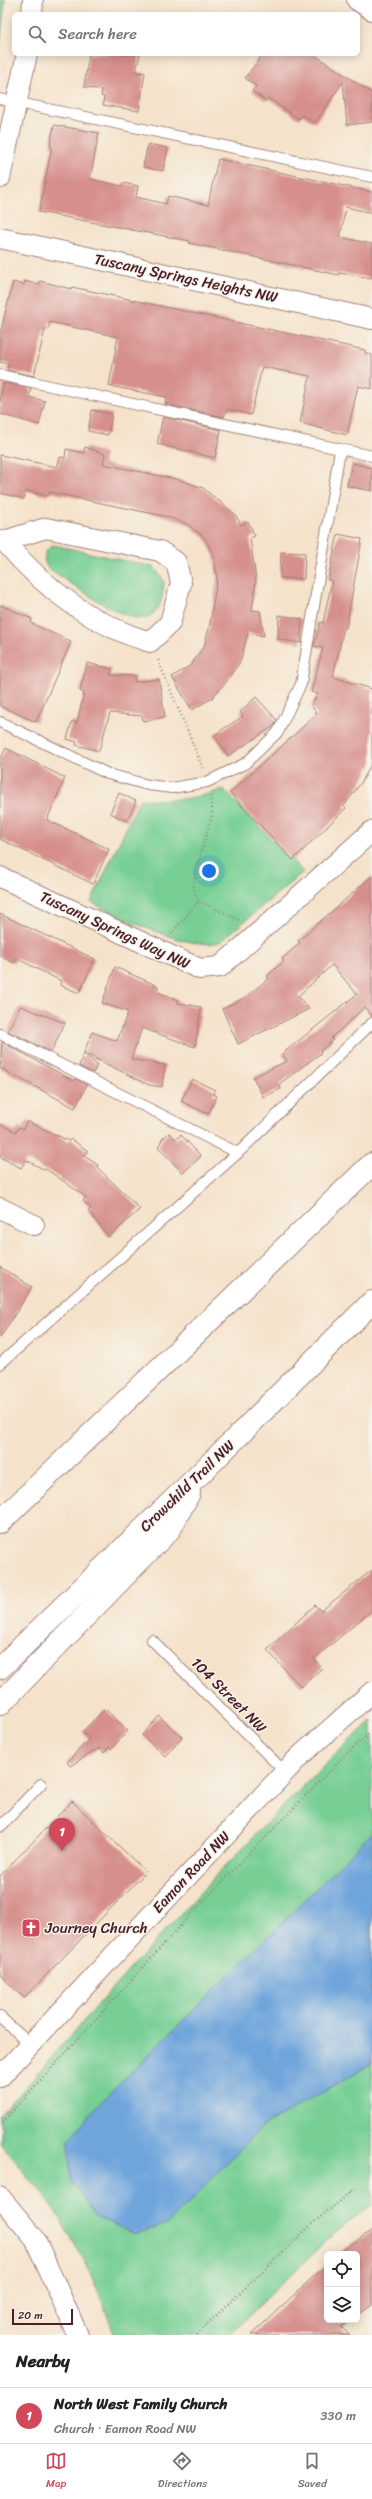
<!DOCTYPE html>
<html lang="en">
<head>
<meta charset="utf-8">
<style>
	body { margin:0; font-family:Sriracha,sans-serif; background:#f2f2f2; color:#202124 }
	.controls { position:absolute; right:12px; bottom:12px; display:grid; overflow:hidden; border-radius:6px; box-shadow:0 2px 10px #0003 }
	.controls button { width:36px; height:36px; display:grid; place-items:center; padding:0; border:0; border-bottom:1px solid #e0e0e0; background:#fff; color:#202124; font:20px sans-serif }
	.scale { position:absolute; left:12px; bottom:10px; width:61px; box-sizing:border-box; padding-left:4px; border:2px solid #4a1f2b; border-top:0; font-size:11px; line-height:14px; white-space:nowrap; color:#4a1f2b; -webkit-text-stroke:3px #f7f3e8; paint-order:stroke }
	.you { position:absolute; left:209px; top:871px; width:14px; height:14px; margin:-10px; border:3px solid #fff; border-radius:50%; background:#1a73e8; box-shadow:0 0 0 6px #1a73e833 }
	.badge { display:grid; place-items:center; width:26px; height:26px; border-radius:50%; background:#d1495b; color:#fff; font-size:13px; font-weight:700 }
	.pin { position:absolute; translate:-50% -33px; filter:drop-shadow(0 1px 2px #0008) }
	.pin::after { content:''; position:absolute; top:21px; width:14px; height:12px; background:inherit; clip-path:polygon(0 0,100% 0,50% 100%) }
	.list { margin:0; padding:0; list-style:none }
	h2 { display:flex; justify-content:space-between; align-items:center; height:52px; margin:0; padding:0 16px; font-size:17px }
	h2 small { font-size:13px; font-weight:400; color:#757577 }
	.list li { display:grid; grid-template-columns:26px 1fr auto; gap:12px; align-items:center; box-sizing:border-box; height:56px; padding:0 16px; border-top:1px solid #e0e0e0 }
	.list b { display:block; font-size:15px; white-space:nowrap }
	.list p { margin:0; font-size:13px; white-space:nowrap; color:#757577 }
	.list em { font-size:13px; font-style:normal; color:#757577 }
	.icon { flex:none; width:22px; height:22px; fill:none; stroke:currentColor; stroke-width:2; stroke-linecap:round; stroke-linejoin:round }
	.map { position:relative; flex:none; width:372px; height:2335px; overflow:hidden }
	.search { position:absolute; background:#fff; box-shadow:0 2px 10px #0003; left:12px; right:12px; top:12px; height:44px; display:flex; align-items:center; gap:10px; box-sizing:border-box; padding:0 14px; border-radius:6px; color:#757577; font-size:15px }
	.sheet { height:108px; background:#fff }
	nav { display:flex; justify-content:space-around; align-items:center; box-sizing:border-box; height:56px; border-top:1px solid #e0e0e0; background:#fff; font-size:11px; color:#757577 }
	nav a { display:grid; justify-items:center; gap:2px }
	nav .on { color:#d1495b }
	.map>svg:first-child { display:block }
	.green { fill:#77cf95; stroke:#607760 }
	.water { fill:#6fa5dc; stroke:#5c6284 }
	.building { fill:#d68f8d }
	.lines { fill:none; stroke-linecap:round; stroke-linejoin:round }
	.lane-casing { stroke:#a0807a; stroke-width:12 }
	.street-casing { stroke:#a0807a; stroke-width:22 }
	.highway-casing { stroke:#a0807a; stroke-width:24 }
	.path { stroke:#a0807a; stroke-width:2.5; stroke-dasharray:1 3; stroke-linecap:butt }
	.lane { stroke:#fff; stroke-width:10 }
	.street { stroke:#fff; stroke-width:20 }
	.highway { stroke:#fff; stroke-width:22 }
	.labels { text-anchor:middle; stroke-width:3; stroke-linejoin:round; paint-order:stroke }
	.street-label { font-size:15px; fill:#4a1f2b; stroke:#f7f3e8 }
	.poi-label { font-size:15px; fill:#4a1f2b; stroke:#f7f3e8; text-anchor:start }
</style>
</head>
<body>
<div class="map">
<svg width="372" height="2335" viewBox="0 0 372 2335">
	<rect width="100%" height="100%" fill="#f7f3e8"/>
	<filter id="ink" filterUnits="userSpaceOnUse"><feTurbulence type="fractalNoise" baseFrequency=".025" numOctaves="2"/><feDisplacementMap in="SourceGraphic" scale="8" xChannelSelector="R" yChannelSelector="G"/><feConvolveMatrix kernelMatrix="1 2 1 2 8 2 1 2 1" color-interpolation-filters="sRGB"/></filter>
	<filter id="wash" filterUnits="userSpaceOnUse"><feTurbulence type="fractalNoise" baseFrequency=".012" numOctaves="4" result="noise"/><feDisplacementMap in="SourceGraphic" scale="16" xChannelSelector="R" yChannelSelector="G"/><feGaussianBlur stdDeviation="0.9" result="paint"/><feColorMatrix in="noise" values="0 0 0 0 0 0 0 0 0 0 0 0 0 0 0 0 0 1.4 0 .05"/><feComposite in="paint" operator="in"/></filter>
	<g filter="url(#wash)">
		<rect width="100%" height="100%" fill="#f5e2ca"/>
		<g class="green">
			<polygon points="0,0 5,0 0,45"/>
			<path d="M53,545L154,567L164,581C163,596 161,615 143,618C123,622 65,580 47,567C42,558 44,551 53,545Z"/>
			<path d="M223,789L303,872L220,942C190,952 120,917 91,902L140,799C170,801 195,800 223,789Z"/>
			<path d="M372,1720V2206L334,2233L229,2335H115L89,2269L70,2236L48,2200L0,2143V2116C119,1980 240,1843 372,1720Z"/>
		</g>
		<polygon class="water" points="372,1833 372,2063 261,2128 167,2224 133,2234 95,2215 71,2181 68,2142 92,2111"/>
		<g id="blocks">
			<g class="building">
				<polygon points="89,54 140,54 136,72 145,73 139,111 103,105 104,97 101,96 102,90 84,87"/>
				<polygon points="263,54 313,54 372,93 372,122 347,125 343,82 315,123 302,115 299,119 268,98 266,101 252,91 256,86 245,78"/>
				<polygon points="54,125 99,133 90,179 122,186 123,183 138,186 136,197 166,204 168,196 208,205 218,159 372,192 372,213 346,207 340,237 372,244 372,278 339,273 339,275 189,243 190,241 39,212 52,147 50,146"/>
				<polygon points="148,144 168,148 163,171 143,167"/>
				<polygon points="25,281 39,285 40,281 71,289 72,287 365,350 365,353 372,355 372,389 358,386 347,435 300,423 310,376 262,367 251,415 227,409 224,417 165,404 167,397 109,386 118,337 50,322 48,330 45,329 34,376 7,370 9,364 0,362 0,334 13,282 24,285"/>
				<polygon points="4,383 31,388 29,397 45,401 39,425 0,414 0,400"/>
				<polygon points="92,410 112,414 108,435 88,431"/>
				<polygon points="163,417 221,430 215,458 157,444"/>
				<polygon points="85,447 105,454 103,464 180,480 203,488 235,514 241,525 248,522 255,536 250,538 256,580 252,610 260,611 264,636 248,633 240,662 227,681 212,698 192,710 172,677 191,665 204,646 209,629 217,579 214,556 205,538 187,524 168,517 49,492 49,496 26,491 24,499 0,493 0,455 57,467 60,457 65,458 66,449 84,453"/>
				<polygon points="352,463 372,468 372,491 347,486"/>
				<polygon points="338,534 362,539 346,628 344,627 333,677 372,689 372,762 363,780 344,806 346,808 293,860 230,793 317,714 311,705 318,694 311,692 323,648 314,646 320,622 323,623 332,580 328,580"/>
				<polygon points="281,552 305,553 304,579 280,578"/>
				<polygon points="0,605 32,619 31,623 71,642 36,722 0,706"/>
				<polygon points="279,615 302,619 301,643 278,639"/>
				<polygon points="87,663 112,669 110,675 135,676 134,682 159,679 165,717 143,721 142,716 110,713 99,751 76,745 77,742 67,739 72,721 77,723 84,693 80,691"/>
				<polygon points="256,697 277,720 274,726 228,756 214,735 243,716 240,712"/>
				<polygon points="6,748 65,778 47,820 109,849 93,884 0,839 0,760"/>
				<polygon points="119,793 136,801 127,821 110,813"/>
				<polygon points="372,876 372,1017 365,1007 331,1038 333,1040 320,1051 321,1053 279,1084 281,1089 263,1097 253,1077 287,1061 282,1054 357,994 332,965 298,996 309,1009 238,1044 222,1009 246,997 269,978 267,976 284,961 282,959 300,943 298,941"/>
				<polygon points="0,914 95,959 79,993 60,985 61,981 16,958 14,963 0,956"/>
				<polygon points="115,967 158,986 158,992 179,1000 178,1003 201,1007 195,1047 142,1028 131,1059 165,1065 162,1087 149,1085 84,1053 92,1032 117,1041 128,1012 102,1003"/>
				<polygon points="20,1006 65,1023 51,1052 8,1031"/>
				<polygon points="2,1042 74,1081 75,1079 87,1085 75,1108 0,1068"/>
				<polygon points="84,1053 97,1065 93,1073 79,1066"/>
				<polygon points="192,1079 215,1090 213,1094 217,1096 208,1114 181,1101"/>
				<polygon points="27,1121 69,1141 71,1139 88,1151 84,1156 98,1165 97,1167 140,1209 109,1237 88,1211 91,1208 83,1201 86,1197 46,1169 45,1170 26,1160 21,1168 0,1157 0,1124 16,1132 19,1127 23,1129"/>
				<polygon points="169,1133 176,1139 181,1135 201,1156 183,1173 158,1147 163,1138"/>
				<polygon points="0,1267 32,1287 0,1338"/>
				<polygon points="372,1570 372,1610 314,1659 322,1668 301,1687 267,1650 315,1605 321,1611"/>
				<polygon points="105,1709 128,1731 111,1749 109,1747 104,1753 99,1748 70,1766 67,1762 89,1739 82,1732"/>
				<polygon points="159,1716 182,1737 165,1756 142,1735"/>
				<polygon points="72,1801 146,1872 24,1998 0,1975 0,1876"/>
				<polygon points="372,2230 372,2305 357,2316 357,2254 337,2254"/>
				<polygon points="327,2264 327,2320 351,2320 341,2327 350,2335 251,2335"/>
			</g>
		</g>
	</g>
	<g filter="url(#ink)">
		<use href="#blocks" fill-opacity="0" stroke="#a0807a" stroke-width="1"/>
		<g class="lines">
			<g class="lane-casing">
				<g id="lane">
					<polyline points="0,99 372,177"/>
					<polyline points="0,375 372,456"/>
					<polyline points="0,722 108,774 148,785 172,788 207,782 246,763 278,732 301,684 340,450"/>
					<polyline points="0,1034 238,1153 0,1364"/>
					<polyline points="238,1153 372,1023"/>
					<polyline points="152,1640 285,1772"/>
					<polyline points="0,1827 41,1784"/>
					<polyline points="0,2017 30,2044"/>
				</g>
			</g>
			<g class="street-casing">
				<g id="street">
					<polyline points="357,0 372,10"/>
					<polyline points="32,14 33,0"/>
					<polyline points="0,178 27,54"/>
					<polyline points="0,238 372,319"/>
					<path d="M0,540L4,541C43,587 92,625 150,642L170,623L181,583L176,562L160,551L46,528L4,541"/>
					<polyline points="0,877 200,969 220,967 372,831"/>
					<polyline points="0,1208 34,1225"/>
					<polyline points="0,2077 299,1757 372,1692"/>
					<polyline points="0,2197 35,2239 78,2335"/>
				</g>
			</g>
			<g class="highway-casing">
				<g id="highway">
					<polyline points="0,1522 372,1164"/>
					<polyline points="0,1668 198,1476 372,1302"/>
					<polyline points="0,1704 170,1529 189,1493"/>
				</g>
			</g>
			<g class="path">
				<polyline points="158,660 203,768"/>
				<polyline points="211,796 212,816 198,863 194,880 194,892 199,901 241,921"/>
				<polyline points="171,934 199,901"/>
				<polyline points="0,2125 191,1914 344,1756 372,1731"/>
				<polyline points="196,2335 313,2223 356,2188"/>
			</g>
			<use href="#lane" class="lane"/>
			<use href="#street" class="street"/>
			<use href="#highway" class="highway"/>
		</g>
	</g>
	<defs>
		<g id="church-square" transform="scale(1)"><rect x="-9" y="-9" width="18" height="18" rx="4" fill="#d1495b" stroke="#f7f3e8"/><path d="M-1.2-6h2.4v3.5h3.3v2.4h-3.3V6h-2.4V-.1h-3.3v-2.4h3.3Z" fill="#fff"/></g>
	</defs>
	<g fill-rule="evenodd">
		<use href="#church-square" x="31" y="1928"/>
	</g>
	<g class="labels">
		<g class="street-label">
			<text transform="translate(186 278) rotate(12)" y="5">Tuscany Springs Heights NW</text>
			<text transform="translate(115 930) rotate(25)" y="5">Tuscany Springs Way NW</text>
			<text transform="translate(187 1486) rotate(-44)" y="5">Crowchild Trail NW</text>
			<text transform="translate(229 1695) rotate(45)" y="5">104 Street NW</text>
			<text transform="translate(191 1872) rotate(-47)" y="5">Eamon Road NW</text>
		</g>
		<g class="poi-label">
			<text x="45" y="1933">Journey Church</text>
		</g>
	</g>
</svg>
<div class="controls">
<button><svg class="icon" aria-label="locate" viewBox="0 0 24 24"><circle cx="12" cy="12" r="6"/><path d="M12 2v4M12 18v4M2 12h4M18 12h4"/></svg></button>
<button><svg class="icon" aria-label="layers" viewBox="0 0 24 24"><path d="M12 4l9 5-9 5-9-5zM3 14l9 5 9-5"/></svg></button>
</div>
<div class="scale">20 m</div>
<div class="you"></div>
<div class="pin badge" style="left:62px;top:1851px">1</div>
<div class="search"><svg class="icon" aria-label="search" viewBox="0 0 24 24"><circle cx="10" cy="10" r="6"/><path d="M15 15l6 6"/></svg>Search here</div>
</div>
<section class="sheet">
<h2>Nearby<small></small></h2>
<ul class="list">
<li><span class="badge">1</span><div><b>North West Family Church</b><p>Church · Eamon Road NW</p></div><em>330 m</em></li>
</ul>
</section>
<nav>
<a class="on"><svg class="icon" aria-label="map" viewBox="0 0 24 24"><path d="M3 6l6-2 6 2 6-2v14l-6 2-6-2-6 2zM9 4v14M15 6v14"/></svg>Map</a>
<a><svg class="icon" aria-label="directions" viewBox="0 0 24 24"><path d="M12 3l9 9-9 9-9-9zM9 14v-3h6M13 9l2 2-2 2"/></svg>Directions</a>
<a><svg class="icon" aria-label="saved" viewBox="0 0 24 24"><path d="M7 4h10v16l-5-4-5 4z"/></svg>Saved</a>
</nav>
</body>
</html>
